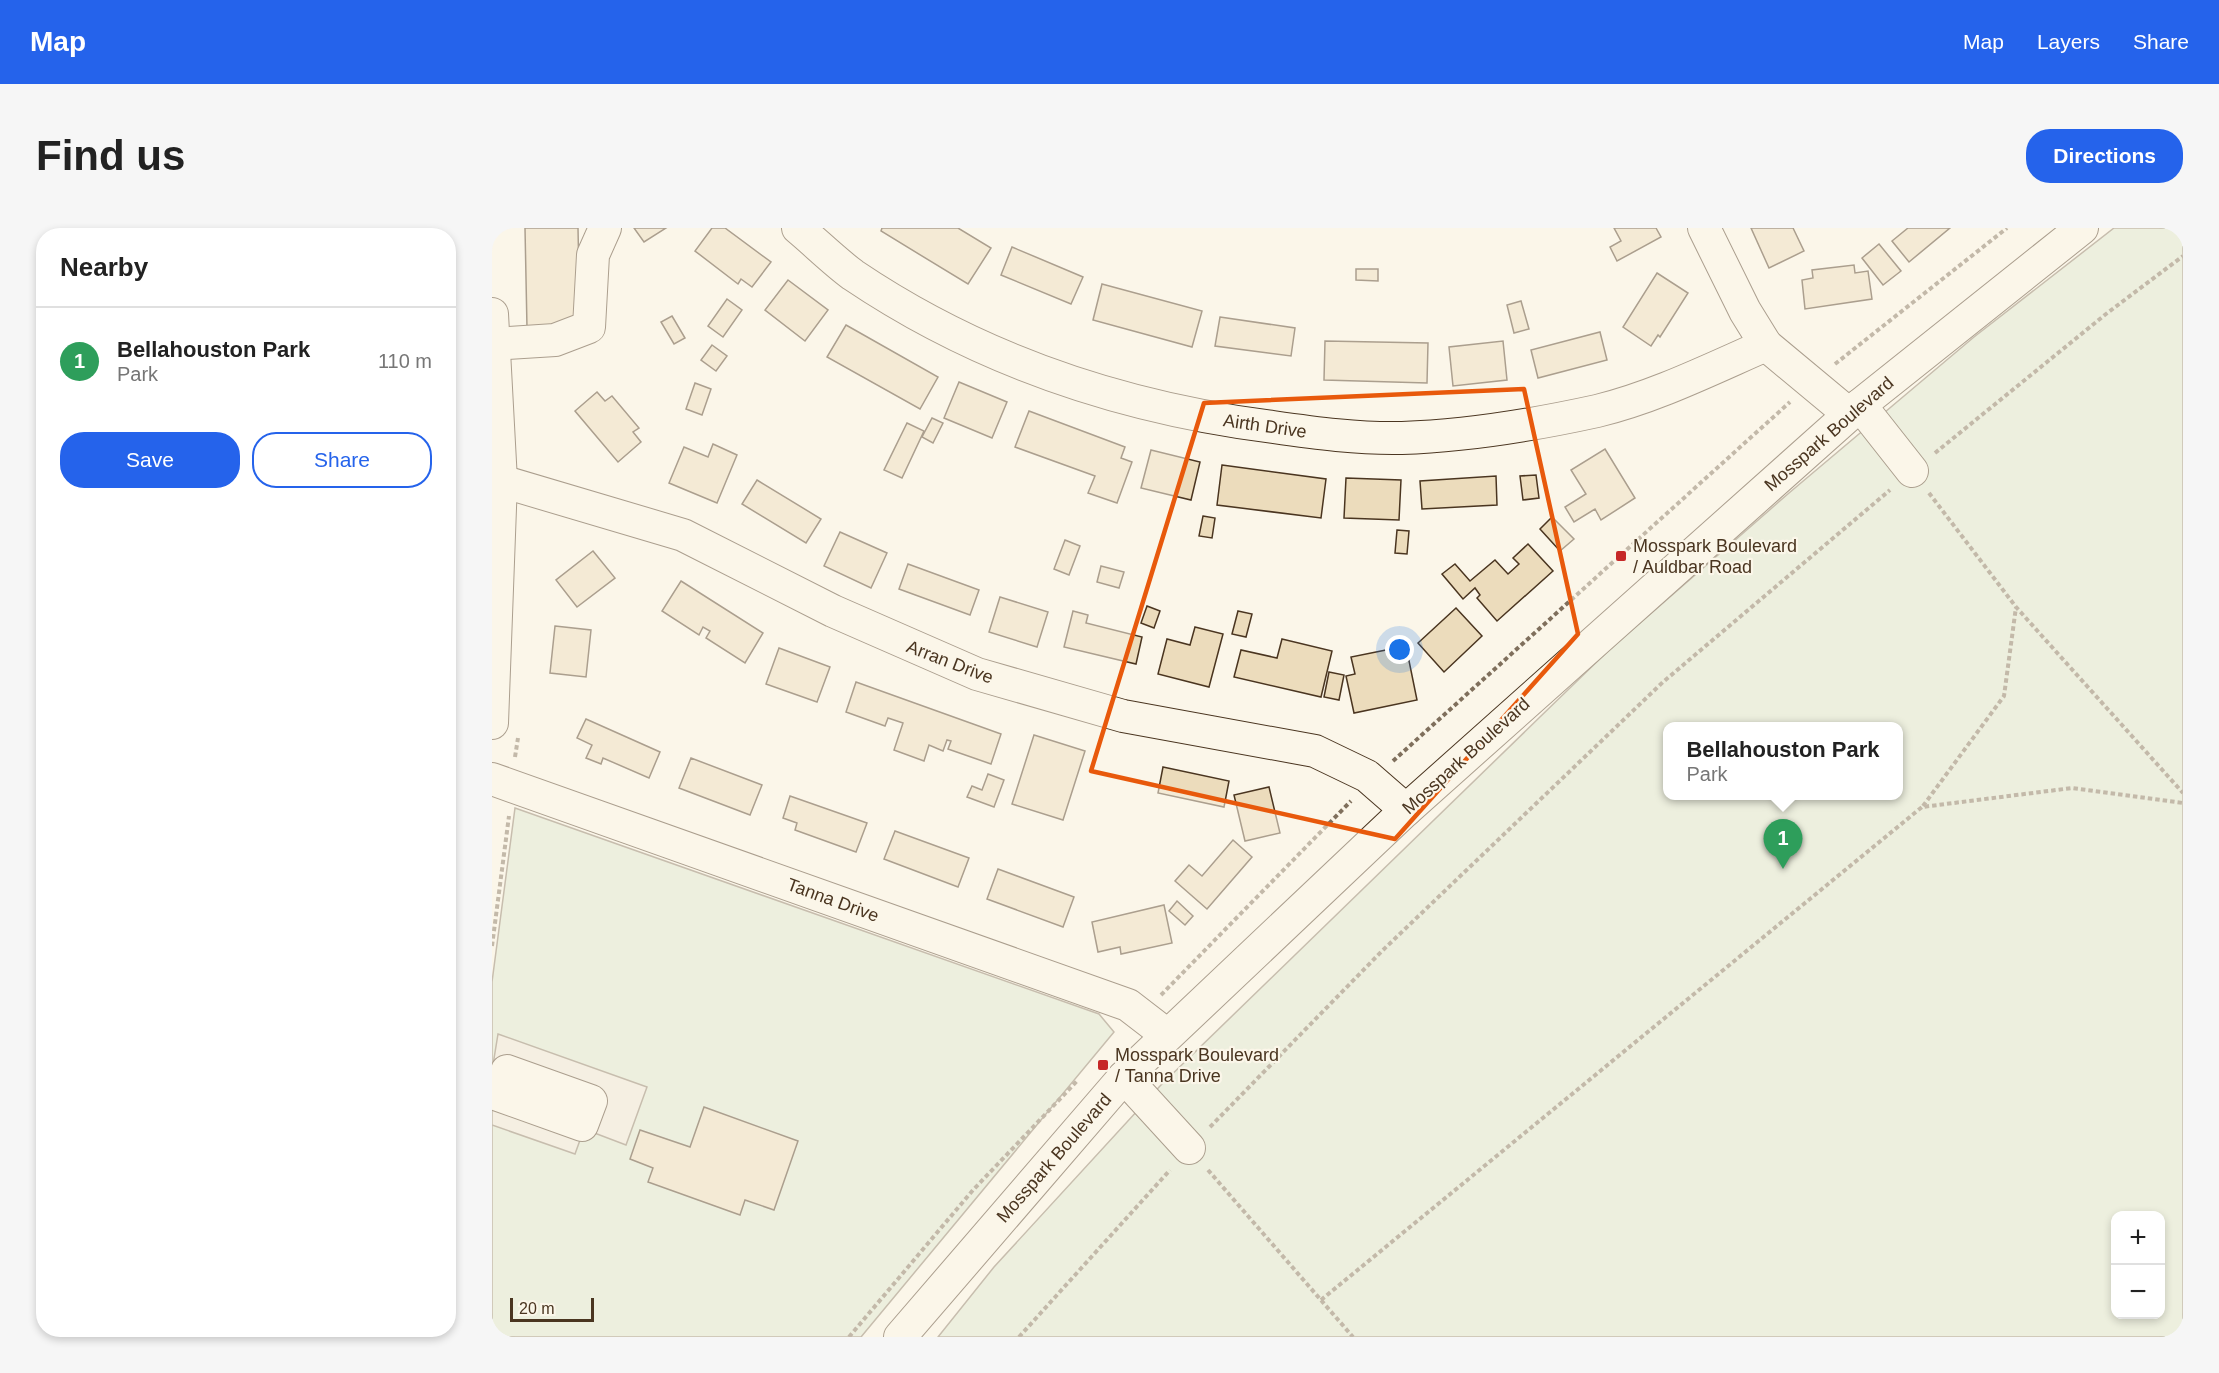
<!DOCTYPE html>
<html lang="en">
<head>
<meta charset="utf-8">
<style>
	body { margin:0; font-family:Arial,sans-serif; background:#f6f6f6; color:#222 }
	.controls { position:absolute; right:18px; bottom:18px; display:grid; overflow:hidden; border-radius:12px; box-shadow:0 3px 9px #0003 }
	.controls button { width:54px; height:54px; display:grid; place-items:center; padding:0; border:0; border-bottom:2px solid #e0e0e0; background:#fff; color:#222; font:30px sans-serif }
	.scale { position:absolute; left:18px; bottom:15px; width:84px; box-sizing:border-box; padding-left:6px; border:3px solid #4a3520; border-top:0; font-size:16px; line-height:21px; white-space:nowrap; color:#4a3520; -webkit-text-stroke:4px #fbf6e9; paint-order:stroke }
	.you { position:absolute; left:908px; top:422px; width:21px; height:21px; margin:-15px; border:4px solid #fff; border-radius:50%; background:#1a73e8; box-shadow:0 0 0 9px #1a73e833 }
	.badge { display:grid; place-items:center; width:39px; height:39px; border-radius:50%; background:#2563eb; color:#fff; font-size:20px; font-weight:700 }
	.pin { position:absolute; translate:-50% -50px; filter:drop-shadow(0 2px 3px #0008) }
	.pin::after { content:''; position:absolute; top:32px; width:21px; height:18px; background:inherit; clip-path:polygon(0 0,100% 0,50% 100%) }
	.popup { position:absolute; left:1171px; top:494px; width:240px; height:78px; box-sizing:border-box; display:grid; place-content:center; border-radius:12px; background:#fff; filter:drop-shadow(0 2px 4px #0005); font-size:20px; white-space:nowrap; color:#767676 }
	.popup b { font-size:22px; color:#222 }
	.popup::after { content:''; position:absolute; left:50%; top:100%; margin-left:-12px; border:12px solid transparent; border-top-color:#fff }
	.list { margin:0; padding:0; list-style:none }
	h2 { display:flex; justify-content:space-between; align-items:center; height:78px; margin:0; padding:0 24px; font-size:26px }
	h2 small { font-size:20px; font-weight:400; color:#767676 }
	.list li { display:grid; grid-template-columns:39px 1fr auto; gap:18px; align-items:center; box-sizing:border-box; height:108px; padding:0 24px; border-top:2px solid #e0e0e0 }
	.list b { display:block; font-size:22px; white-space:nowrap }
	.list p { margin:0; font-size:20px; white-space:nowrap; color:#767676 }
	.list em { font-size:20px; font-style:normal; color:#767676 }
	.actions { display:flex; gap:12px; padding:18px 24px }
	.actions a { flex:1; padding:14px 0; border:2px solid #2563eb; border-radius:24px; text-align:center; font-size:21px; color:#2563eb }
	.actions .main { background:#2563eb; color:#fff }
	.map { position:relative; flex:none; width:1691px; height:1109px; overflow:hidden; border-radius:24px }
	header { display:flex; align-items:center; gap:36px; box-sizing:border-box; height:84px; padding:0 30px; background:#2563eb; color:#fff }
	header strong { font-size:28px }
	nav { display:flex; gap:33px; margin-inline-start:auto; font-size:21px }
	.intro { display:flex; align-items:center; justify-content:space-between; box-sizing:border-box; height:144px; padding:0 36px }
	h1 { margin:0; font-size:42px }
	.button { padding:15px 27px; border-radius:24px; background:#2563eb; color:#fff; font-size:21px; font-weight:700 }
	main { display:flex; gap:36px; padding:0 36px }
	aside { flex:1; background:#fff; border-radius:24px; box-shadow:0 3px 9px #0003 }
	.map>svg:first-child { display:block }
	.green { fill:#dce7d0; stroke:#887966; stroke-width:1.5; fill-rule:evenodd }
	.parking { fill:#ede7d9; stroke:#887966; stroke-width:1.5 }
	.building { fill:#ecdcbc; stroke:#4a3520; stroke-width:1.5 }
	.lines { fill:none; stroke-linecap:round; stroke-linejoin:round }
	.minor-casing { stroke:#4a3520; stroke-width:34 }
	.path { stroke:#7f6f5c; stroke-width:4; stroke-dasharray:4.5 3; stroke-linecap:butt }
	.minor { stroke:#fbf6e9; stroke-width:32 }
	.marked { fill:none; stroke:#e8590c; stroke-width:4.5; stroke-linejoin:round }
	.poi-dot { fill:#c62828; stroke:#fbf6e9; stroke-width:2 }
	.labels { text-anchor:middle; stroke-width:4.5; stroke-linejoin:round; paint-order:stroke }
	.street-label { font-size:18px; fill:#4a3520; stroke:#fbf6e9 }
	.poi-label { font-size:18px; fill:#4a3520; stroke:#fbf6e9; text-anchor:start }
</style>
</head>
<body>
<header>
<strong>Map</strong>
<nav><a>Map</a><a>Layers</a><a>Share</a></nav>
</header>
<div class="intro"><h1>Find us</h1><a class="button">Directions</a></div>
<main>
<aside>
<h2>Nearby<small></small></h2>
<ul class="list">
<li><span class="badge" style="background:#2e9e5b">1</span><div><b>Bellahouston Park</b><p>Park</p></div><em>110 m</em></li>
</ul>
<div class="actions"><a class="main">Save</a><a>Share</a></div>
</aside>
<div class="map">
<svg width="1691" height="1109" viewBox="0 0 1691 1109">
	<rect width="100%" height="100%" fill="#fbf6e9"/>
	<g class="green">
		<path d="M1622,0H1691V1109H446L502,1039L668,858L1116,423L1297,265L1482,109ZM1176,498H1406V568H1176ZM1624,988H1668V1086H1624Z"/>
		<polygon points="23,580 607,786 622,804 369,1109 0,1109 0,754"/>
	</g>
	<polygon class="parking" points="6,806 155,859 134,917 92,901 83,926 0,897 0,843"/>
	<g class="building">
		<polygon points="33,0 86,0 88,99 35,100"/>
		<polygon points="142,0 174,0 152,14"/>
		<polygon points="220,0 233,0 279,34 260,59 249,51 246,56 203,23"/>
		<polygon points="390,0 466,0 499,20 476,56 389,3"/>
		<polygon points="1122,0 1164,0 1169,9 1125,33 1118,19 1129,13"/>
		<polygon points="1259,0 1301,0 1312,23 1277,40"/>
		<polygon points="1416,0 1458,0 1417,34 1400,13"/>
		<polygon points="1387,16 1409,43 1391,57 1370,30"/>
		<polygon points="520,19 591,49 579,76 509,47"/>
		<polygon points="1362,37 1363,45 1376,43 1380,71 1313,81 1310,52 1321,50 1320,42"/>
		<polygon points="864,41 886,41 886,53 864,52"/>
		<polygon points="1165,45 1196,65 1168,109 1166,107 1159,118 1131,99"/>
		<polygon points="296,52 336,82 313,113 273,82"/>
		<polygon points="610,56 710,83 700,119 601,92"/>
		<polygon points="235,71 250,82 231,109 216,98"/>
		<polygon points="1029,73 1037,101 1022,105 1015,77"/>
		<polygon points="180,88 193,110 182,116 169,94"/>
		<polygon points="728,89 803,100 799,128 723,118"/>
		<polygon points="354,97 446,149 428,181 335,129"/>
		<polygon points="1108,104 1115,132 1046,150 1039,122"/>
		<polygon points="833,113 936,115 935,155 832,152"/>
		<polygon points="1011,113 1015,152 961,158 957,119"/>
		<polygon points="220,117 235,128 224,143 209,132"/>
		<polygon points="467,154 515,174 500,210 452,190"/>
		<polygon points="203,155 219,161 210,187 194,181"/>
		<polygon points="105,164 113,173 120,168 147,200 141,204 149,214 126,234 83,183"/>
		<polygon points="537,183 633,219 629,230 640,234 625,275 596,265 603,248 523,219"/>
		<polygon points="440,190 451,195 441,215 430,209"/>
		<polygon points="415,195 432,203 410,250 392,242"/>
		<polygon points="221,216 245,227 225,275 177,255 192,219 216,229"/>
		<polygon points="1113,221 1143,270 1109,292 1103,281 1082,294 1073,279 1094,266 1079,242"/>
		<polygon points="659,222 708,234 699,272 649,260"/>
		<polygon points="730,237 834,251 829,290 725,277"/>
		<polygon points="1044,247 1047,270 1031,272 1028,248"/>
		<polygon points="1004,248 1005,277 930,281 928,253"/>
		<polygon points="854,250 909,252 907,292 852,290"/>
		<polygon points="265,252 329,291 314,315 250,276"/>
		<polygon points="711,288 723,290 720,310 707,308"/>
		<polygon points="1060,289 1082,311 1068,323 1048,301"/>
		<polygon points="905,302 917,303 915,326 903,325"/>
		<polygon points="348,304 395,325 379,360 332,338"/>
		<polygon points="573,312 588,318 577,347 562,341"/>
		<polygon points="1036,316 1061,343 1005,393 985,370 988,367 983,360 971,371 950,346 963,336 978,353 1003,332 1016,346 1027,336 1021,330"/>
		<polygon points="101,323 123,350 85,379 64,352"/>
		<polygon points="416,336 487,362 478,387 407,361"/>
		<polygon points="609,338 632,344 627,360 605,354"/>
		<polygon points="189,353 271,405 253,435 214,410 218,403 211,399 207,407 170,383"/>
		<polygon points="508,369 556,384 545,419 497,404"/>
		<polygon points="655,378 668,383 662,400 649,395"/>
		<polygon points="964,380 990,408 952,444 926,415"/>
		<polygon points="581,383 596,387 594,395 650,409 644,436 572,419"/>
		<polygon points="746,383 760,386 754,409 740,406"/>
		<polygon points="63,398 99,402 94,449 58,445"/>
		<polygon points="703,399 731,406 717,459 666,446 675,411 698,417"/>
		<polygon points="790,411 840,423 829,469 742,449 749,422 785,430"/>
		<polygon points="914,418 925,472 862,485 854,448 863,446 859,429"/>
		<polygon points="287,420 338,439 325,474 274,456"/>
		<polygon points="837,444 852,447 847,472 832,469"/>
		<polygon points="364,454 509,506 499,536 456,521 459,513 455,512 451,523 437,517 432,533 402,522 411,495 396,490 393,498 354,484"/>
		<polygon points="94,491 168,524 157,550 111,530 109,536 94,530 100,517 85,510"/>
		<polygon points="542,507 593,523 571,592 520,576"/>
		<polygon points="199,530 270,557 258,587 187,560"/>
		<polygon points="671,539 737,553 732,579 666,565"/>
		<polygon points="496,546 512,552 502,579 475,569 480,558 490,562"/>
		<polygon points="777,559 788,605 753,613 742,567"/>
		<polygon points="298,568 375,595 364,624 303,602 305,595 291,590"/>
		<polygon points="403,603 477,630 466,659 392,631"/>
		<polygon points="741,612 760,629 715,681 683,653 697,637 710,648"/>
		<polygon points="506,641 582,669 571,699 495,671"/>
		<polygon points="685,673 701,688 693,697 677,683"/>
		<polygon points="672,677 680,715 629,726 628,719 606,724 600,694"/>
		<polygon points="212,879 306,913 282,982 253,972 248,987 156,954 161,940 138,931 148,902 198,919"/>
	</g>
	<g class="lines">
		<g class="minor-casing">
			<g id="minor">
				<path d="M306,0C324,15 342,33 361,47C487,132 631,180 781,199C823,205 867,211 910,210C975,208 1041,197 1105,183C1163,169 1219,141 1274,117"/>
				<polyline points="1212,0 1253,83 1274,117 1357,186"/>
				<polyline points="0,86 9,253 0,495"/>
				<polyline points="2,116 63,112 97,99 101,27 113,0"/>
				<polyline points="1368,177 1420,243"/>
				<polyline points="9,253 191,307 341,383 485,446 631,488 823,523 875,548 914,582"/>
				<polyline points="0,551 636,777 675,807"/>
				<polygon points="15,843 99,873 90,897 6,867"/>
				<polyline points="632,849 697,920"/>
				<polyline points="408,1109 632,849 914,582 1368,177 1590,0"/>
			</g>
		</g>
		<g class="path">
			<polyline points="1343,136 1515,0"/>
			<polyline points="1443,225 1614,86 1691,28"/>
			<polyline points="1437,265 1524,379 1691,565"/>
			<polyline points="23,529 26,510"/>
			<polyline points="901,533 1298,174"/>
			<polyline points="1431,578 1512,468 1524,379"/>
			<polyline points="0,718 17,588"/>
			<polyline points="669,767 859,573"/>
			<polyline points="718,899 890,723 1171,454 1398,262"/>
			<polyline points="716,942 861,1109"/>
			<polyline points="829,1072 1430,579 1580,560 1691,575"/>
			<polyline points="357,1109 481,962 586,852"/>
			<polyline points="527,1109 678,942"/>
		</g>
		<use href="#minor" class="minor"/>
	</g>
	<path d="M0 0H1691V1109H0ZM1032,161L1086,406L903,611L599,543L712,175Z" fill="#fbf6e9" fill-opacity=".55" fill-rule="evenodd"/>
	<path class="marked" d="M1032,161L1086,406L903,611L599,543L712,175Z"/>
	<g class="poi-dot">
		<rect x="1123" y="322" width="12" height="12" rx="3"/>
		<rect x="605" y="831" width="12" height="12" rx="3"/>
	</g>
	<g class="labels">
		<g class="street-label">
			<text transform="translate(773 198) rotate(8)" y="6">Airth Drive</text>
			<text transform="translate(1337 206) rotate(-41)" y="6">Mosspark Boulevard</text>
			<text transform="translate(458 434) rotate(21)" y="6">Arran Drive</text>
			<text transform="translate(974 528) rotate(-42)" y="6">Mosspark Boulevard</text>
			<text transform="translate(341 672) rotate(20)" y="6">Tanna Drive</text>
			<text transform="translate(562 930) rotate(-49)" y="6">Mosspark Boulevard</text>
		</g>
		<g class="poi-label">
			<text x="1141" y="324">Mosspark Boulevard<tspan x="1141" dy="21">/ Auldbar Road</tspan></text>
			<text x="623" y="833">Mosspark Boulevard<tspan x="623" dy="21">/ Tanna Drive</tspan></text>
		</g>
	</g>
</svg>
<div class="controls">
<button>+</button>
<button>−</button>
</div>
<div class="scale">20 m</div>
<div class="you"></div>
<div class="pin badge" style="left:1291px;top:641px;background:#2e9e5b">1</div>
<div class="popup"><b>Bellahouston Park</b>Park</div>
</div>
</main>
</body>
</html>
